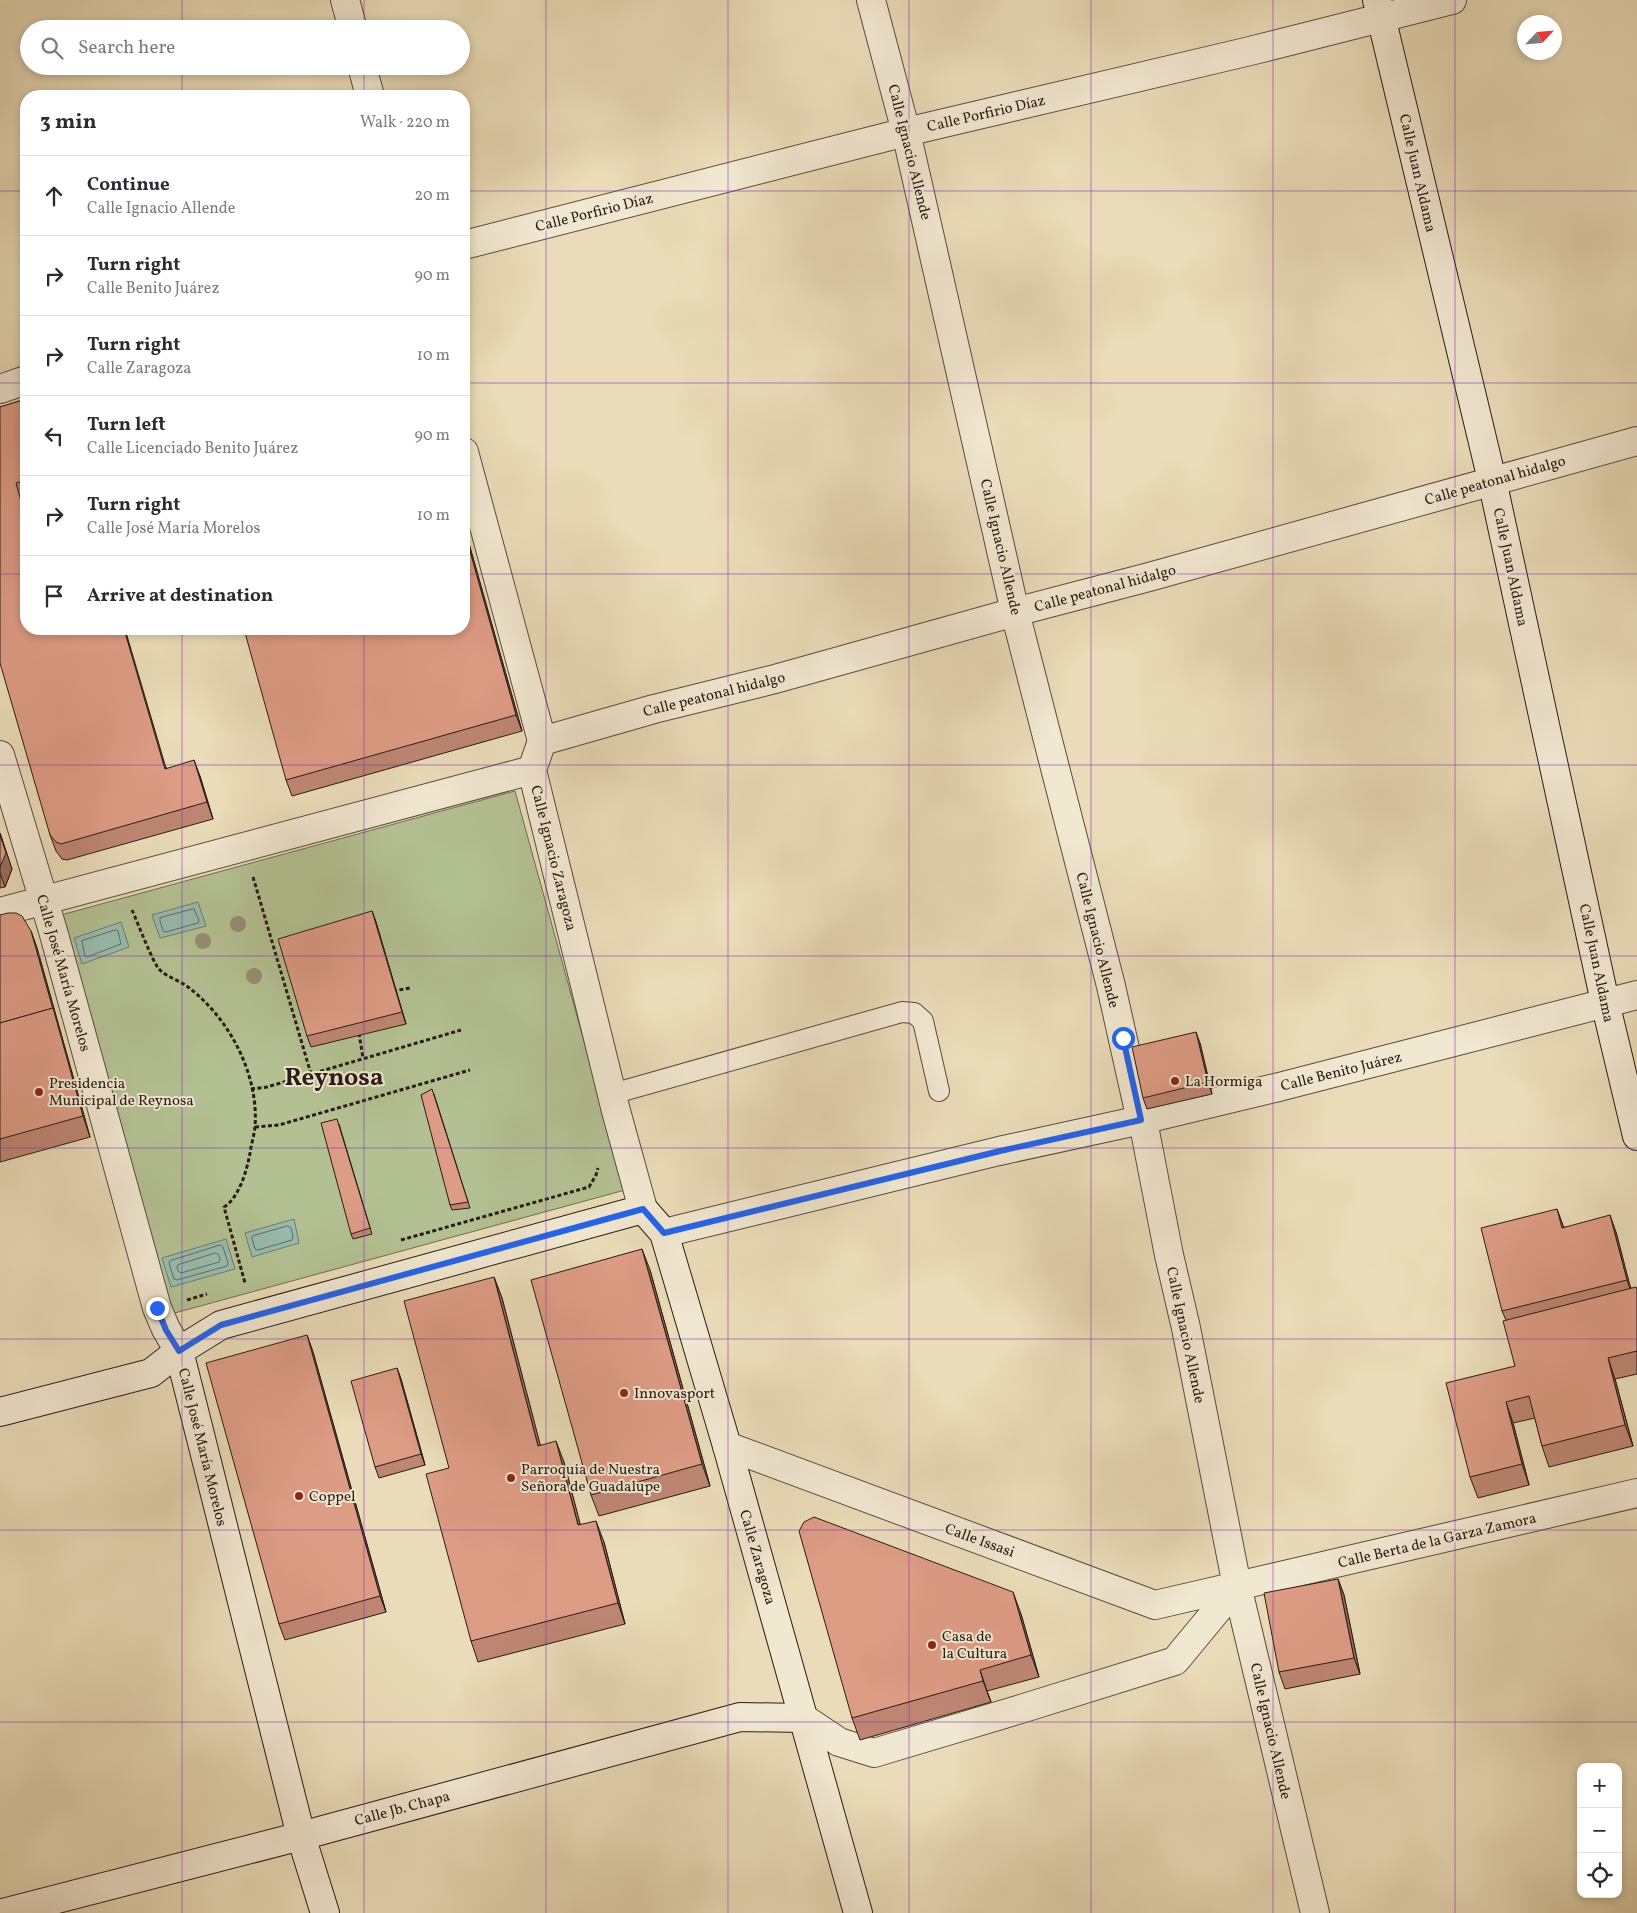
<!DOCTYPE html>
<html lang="en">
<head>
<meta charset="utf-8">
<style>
	body { margin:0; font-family:Vollkorn,serif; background:#f7f7f7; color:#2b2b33 }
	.controls { position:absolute; right:15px; bottom:15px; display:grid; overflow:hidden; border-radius:10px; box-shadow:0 2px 8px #0003 }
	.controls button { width:45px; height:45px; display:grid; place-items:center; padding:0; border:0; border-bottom:1px solid #e1e1e2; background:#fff; color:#2b2b33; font:25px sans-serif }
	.compass { position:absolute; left:1517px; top:15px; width:45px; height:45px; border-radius:50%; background:#fff; box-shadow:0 2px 8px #0003; rotate:64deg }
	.stop { position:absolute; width:15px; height:15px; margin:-11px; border:4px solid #2563eb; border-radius:50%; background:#fff }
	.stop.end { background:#2563eb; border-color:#fff; box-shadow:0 1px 5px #0008 }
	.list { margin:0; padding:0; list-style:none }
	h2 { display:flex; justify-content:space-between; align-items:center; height:65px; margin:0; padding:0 20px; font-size:21px }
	h2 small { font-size:16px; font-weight:400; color:#7c7c81 }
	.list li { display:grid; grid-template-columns:32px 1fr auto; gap:15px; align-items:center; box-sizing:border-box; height:80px; padding:0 20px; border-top:1px solid #e1e1e2 }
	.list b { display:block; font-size:19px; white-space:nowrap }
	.list p { margin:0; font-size:16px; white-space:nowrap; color:#7c7c81 }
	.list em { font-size:16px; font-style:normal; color:#7c7c81 }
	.icon { flex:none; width:28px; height:28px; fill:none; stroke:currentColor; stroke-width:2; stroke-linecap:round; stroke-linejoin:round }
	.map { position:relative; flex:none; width:1637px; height:1913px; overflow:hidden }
	.search { position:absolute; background:#fff; box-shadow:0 2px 8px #0003; left:20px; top:20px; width:450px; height:55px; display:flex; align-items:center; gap:12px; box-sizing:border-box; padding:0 18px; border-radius:28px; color:#7c7c81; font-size:19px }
	.panel { position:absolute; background:#fff; box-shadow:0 2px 8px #0003; left:20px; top:90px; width:450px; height:545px; border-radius:20px }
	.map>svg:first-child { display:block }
	.green { fill:#b3c192; stroke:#6e6e54 }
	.water { fill:#98bcaf; stroke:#6c7c72 }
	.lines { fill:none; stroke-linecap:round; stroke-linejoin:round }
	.shore { stroke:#616c62; stroke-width:1 }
	.lane-casing { stroke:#5a4b3e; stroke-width:22 }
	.street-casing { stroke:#5a4b3e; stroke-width:30 }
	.secondary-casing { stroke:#2a1b16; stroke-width:30 }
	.path { stroke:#2a1b16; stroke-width:3; stroke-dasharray:4 2.5; stroke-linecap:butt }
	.lane { stroke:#f1e8d1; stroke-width:20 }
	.street { stroke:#f1e8d1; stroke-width:28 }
	.secondary { stroke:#f1e8d1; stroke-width:28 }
	.tree { fill:#978d73 }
	.wall { fill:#be8672; stroke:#2a1b16 }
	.shaded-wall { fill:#9b6d5c; stroke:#2a1b16 }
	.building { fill:#dd9c84; stroke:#2a1b16 }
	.route { stroke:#2563eb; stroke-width:6 }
	.grid { fill:none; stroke:#7b2cbf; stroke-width:1; stroke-opacity:0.55 }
	.poi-dot { fill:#8f2418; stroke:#f1e8d1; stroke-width:2 }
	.labels { text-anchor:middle; stroke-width:4; stroke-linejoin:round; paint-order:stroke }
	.street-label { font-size:15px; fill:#2a1b16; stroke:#f1e8d1 }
	.poi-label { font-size:15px; fill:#2a1b16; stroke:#f1e8d1; text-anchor:start }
	.town-label { font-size:25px; font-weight:bold; fill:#2a1b16; stroke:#f1e8d1 }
</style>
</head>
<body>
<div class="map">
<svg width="1637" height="1913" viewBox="0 0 1637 1913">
	<rect width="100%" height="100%" fill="#eadcb8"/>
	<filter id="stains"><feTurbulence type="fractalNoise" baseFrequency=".004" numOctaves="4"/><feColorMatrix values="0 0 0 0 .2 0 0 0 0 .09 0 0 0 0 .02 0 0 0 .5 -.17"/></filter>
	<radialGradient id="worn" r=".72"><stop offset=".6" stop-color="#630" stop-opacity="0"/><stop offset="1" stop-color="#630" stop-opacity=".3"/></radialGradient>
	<polygon class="green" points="515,791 625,1190 171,1314 61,915"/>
	<g class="water">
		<polygon points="198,902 206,926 160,938 152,915"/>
		<polygon points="121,922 129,947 82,964 74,938"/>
		<polygon points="294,1219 299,1243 252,1257 245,1233"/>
		<polygon points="226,1239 235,1269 171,1287 162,1258"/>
	</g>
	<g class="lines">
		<g class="shore">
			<polygon points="194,909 199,920 198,923 166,932 163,931 160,921 160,918"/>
			<polygon points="116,930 118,931 121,944 87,957 85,956 82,941"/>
			<polygon points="288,1226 291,1228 293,1237 292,1240 258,1250 255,1249 252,1238 253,1236"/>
			<polygon points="221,1245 223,1247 228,1263 227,1266 177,1280 174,1279 169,1263 170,1261"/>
			<polygon points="216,1253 219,1255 220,1260 219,1262 181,1273 178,1271 177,1267 178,1265"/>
		</g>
		<g class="lane-casing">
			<polyline id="lane" points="612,1094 902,1012 914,1013 923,1021 939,1091"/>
		</g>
		<g class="street-casing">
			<g id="street">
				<polyline points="345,0 353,29"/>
				<polyline points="871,0 906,132 1015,612 1111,986 1141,1120 1143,1121 1169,1255 1186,1328 1237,1586 1315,1913"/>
				<polyline points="362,66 370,96"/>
				<polyline points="464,245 906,132 1250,51 1452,0"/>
				<polyline points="0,389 26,380"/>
				<polyline points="464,452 542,741 532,770 616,1111 643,1209"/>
				<polyline points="542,741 654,709 775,679 1015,612 1149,577 1637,441"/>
				<polyline points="0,755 53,931 157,1308 166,1329 179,1351"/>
				<polyline points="0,912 532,770"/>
				<polyline points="664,1233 999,1151 1141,1120 1279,1087 1637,995"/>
				<polyline points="727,1446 1155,1605 1637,1493"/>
				<polyline points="803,1718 839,1742 874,1753 1024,1708 1175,1661 1237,1586"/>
			</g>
		</g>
		<g class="secondary-casing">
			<g id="secondary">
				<polyline points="1377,0 1492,480 1605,1002 1637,1136"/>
				<polyline points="179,1351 301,1836 325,1913"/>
				<polyline points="0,1412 151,1373 179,1351 221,1325 643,1209 664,1233 727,1446 858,1913"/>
				<polyline points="3,1913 301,1836 740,1717 803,1718"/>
			</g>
		</g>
		<g class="path">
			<polyline points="253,877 311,1074"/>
			<path d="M132,910C137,921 153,963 159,969C166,977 179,980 188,987C229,1018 259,1074 255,1127C254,1136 251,1145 250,1153C247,1170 239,1198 224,1207L245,1283"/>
			<polyline points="393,991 410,988"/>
			<polyline points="359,1033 363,1058"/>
			<polyline points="251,1089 267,1087 461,1030"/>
			<polyline points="255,1127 279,1125 470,1070"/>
			<polyline points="401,1240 589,1187 596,1175 598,1168"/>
			<polyline points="187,1300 207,1294"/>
		</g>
		<use href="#lane" class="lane"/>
		<use href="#street" class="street"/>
		<use href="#secondary" class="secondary"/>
	</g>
	<g class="tree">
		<circle cx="238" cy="924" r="8"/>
		<circle cx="203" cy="941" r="8"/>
		<circle cx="254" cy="976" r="8"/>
	</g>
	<g class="wall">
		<polygon points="26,399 26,498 22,499 22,501 166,768 200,776 213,819 67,860 62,859 56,851 50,835 0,407"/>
		<polygon points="464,526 522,731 292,796 286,780 464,629"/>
		<polygon points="0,833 12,869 5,887 0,888"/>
		<polygon points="372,911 376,922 406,1024 311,1047 307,1036"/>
		<polygon points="0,915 31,931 37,948 90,1137 0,1162"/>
		<polygon points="1200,1043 1212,1094 1147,1109 1143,1098"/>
		<polygon points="434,1094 470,1208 452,1210 450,1205"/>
		<polygon points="339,1124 372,1234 353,1239 351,1234"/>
		<polygon points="1564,1227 1616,1232 1630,1288 1637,1289 1637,1374 1615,1379 1633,1446 1549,1467 1542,1446 1535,1418 1513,1423 1529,1485 1478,1498 1470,1477 1515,1366 1506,1320 1502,1311"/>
		<polygon points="650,1270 710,1486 599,1516 591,1495"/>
		<polygon points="494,1277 502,1298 540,1445 564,1462 580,1525 604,1542 625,1624 478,1662 471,1641"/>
		<polygon points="307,1335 313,1352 386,1612 285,1640 279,1624"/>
		<polygon points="397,1368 401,1379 425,1465 379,1478 375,1467"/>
		<polygon points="1338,1579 1344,1595 1360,1674 1285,1689 1279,1672"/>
		<polygon points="1021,1614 1039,1677 987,1691 991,1702 860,1740 852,1718"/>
	</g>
	<g class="shaded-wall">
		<polygon points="464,526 522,731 516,715 464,530"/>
		<polygon points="124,629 125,629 171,785 165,769"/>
		<polygon points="194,760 200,776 213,819 207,802"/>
		<polygon points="0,833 12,869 5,887 0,873"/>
		<polygon points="372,911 376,922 406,1024 402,1012"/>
		<polygon points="31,931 37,948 90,1137 83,1116"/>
		<polygon points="1196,1032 1200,1043 1212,1094 1208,1082"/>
		<polygon points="1557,1209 1563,1225 1568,1244 1562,1228"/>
		<polygon points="1610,1215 1616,1232 1633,1297 1627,1280"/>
		<polygon points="642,1249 650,1270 710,1486 702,1464"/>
		<polygon points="494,1277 502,1298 546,1467 538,1446"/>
		<polygon points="307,1335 313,1352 386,1612 380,1596"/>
		<polygon points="1608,1358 1615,1379 1633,1446 1625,1425"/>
		<polygon points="397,1368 401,1379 425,1465 421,1454"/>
		<polygon points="1506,1402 1513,1423 1529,1485 1522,1464"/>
		<polygon points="556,1441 564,1462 586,1546 578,1525"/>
		<polygon points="596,1521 604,1542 625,1624 618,1603"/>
		<polygon points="1338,1579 1344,1595 1360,1674 1354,1658"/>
		<polygon points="1013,1592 1021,1614 1039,1677 1031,1655"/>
		<polygon points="980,1670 987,1691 991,1702 983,1681"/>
	</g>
	<g class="building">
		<polygon points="26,399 26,480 16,483 21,501 26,499 26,629 124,629 165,769 194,760 207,802 61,844 56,842 50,835 0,663 0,407"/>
		<polygon points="464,530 516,715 286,780 244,629 464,629"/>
		<polygon points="0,835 6,853 0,867"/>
		<polygon points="372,911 402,1012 307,1036 278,939"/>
		<polygon points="8,913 16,913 22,916 31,931 54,1013 53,1008 0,1023 0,915"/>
		<polygon points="53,1008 83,1116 0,1139 0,1023"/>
		<polygon points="1196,1032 1208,1082 1143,1098 1132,1047"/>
		<polygon points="432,1089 468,1202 450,1205 421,1095"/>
		<polygon points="337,1119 370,1228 351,1234 321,1123"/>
		<polygon points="1557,1209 1562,1228 1610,1215 1627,1280 1502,1311 1481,1228"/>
		<polygon points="642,1249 702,1464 591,1495 531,1280"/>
		<polygon points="494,1277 538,1446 556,1441 578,1525 596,1521 618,1603 471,1641 426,1474 449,1468 404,1301"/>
		<polygon points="1636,1287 1637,1290 1637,1351 1608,1358 1625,1425 1542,1446 1529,1396 1506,1402 1522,1464 1470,1477 1446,1383 1515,1366 1503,1321"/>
		<polygon points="307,1335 380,1596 279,1624 206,1363"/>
		<polygon points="397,1368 421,1454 375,1467 351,1381"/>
		<polygon points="814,1517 1013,1592 1031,1655 980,1670 983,1681 852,1718 799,1531 804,1522"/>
		<polygon points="1338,1579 1354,1658 1279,1672 1264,1593"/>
	</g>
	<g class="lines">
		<polyline class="route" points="157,1308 166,1330 179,1351 221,1325 643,1209 664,1233 1000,1151 1141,1120 1123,1038"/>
	</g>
	<path class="grid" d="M182,0V29M364,0V29M546,0V1913M728,0V1913M909,0V1913M1091,0V1913M1273,0V1913M1455,0V1913M182,66V96M364,66V96M0,191H26M464,191H1637M0,383H26M464,383H1637M0,574H26M464,574H1637M182,629V1913M364,629V1913M0,765H1637M0,956H1637M0,1148H1637M0,1339H1637M0,1530H1637M0,1722H1637"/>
	<g class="poi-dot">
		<circle cx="1175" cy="1081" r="5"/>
		<circle cx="39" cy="1092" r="5"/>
		<circle cx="624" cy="1393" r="5"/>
		<circle cx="511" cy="1478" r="5"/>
		<circle cx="299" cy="1496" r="5"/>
		<circle cx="932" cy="1645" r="5"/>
	</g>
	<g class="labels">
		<g class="street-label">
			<text transform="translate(986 113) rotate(-13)" y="5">Calle Porfirio Díaz</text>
			<text transform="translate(910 152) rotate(76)" y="5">Calle Ignacio Allende</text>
			<text transform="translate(1418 173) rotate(77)" y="5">Calle Juan Aldama</text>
			<text transform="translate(594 212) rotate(-14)" y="5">Calle Porfirio Díaz</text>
			<text transform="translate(1495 480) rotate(-16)" y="5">Calle peatonal hidalgo</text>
			<text transform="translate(1001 547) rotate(77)" y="5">Calle Ignacio Allende</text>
			<text transform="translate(1511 567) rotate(78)" y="5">Calle Juan Aldama</text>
			<text transform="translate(1105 588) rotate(-15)" y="5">Calle peatonal hidalgo</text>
			<text transform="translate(714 694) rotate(-14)" y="5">Calle peatonal hidalgo</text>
			<text transform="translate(554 858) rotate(76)" y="5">Calle Ignacio Zaragoza</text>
			<text transform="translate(1098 940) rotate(76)" y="5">Calle Ignacio Allende</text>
			<text transform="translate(1597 963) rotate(78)" y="5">Calle Juan Aldama</text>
			<text transform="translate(64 973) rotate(74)" y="5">Calle José María Morelos</text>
			<text transform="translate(1341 1071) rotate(-14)" y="5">Calle Benito Juárez</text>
			<text transform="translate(1186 1335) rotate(78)" y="5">Calle Ignacio Allende</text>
			<text transform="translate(203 1447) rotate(76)" y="5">Calle José María Morelos</text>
			<text transform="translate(980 1540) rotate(20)" y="5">Calle Issasi</text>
			<text transform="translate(1437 1540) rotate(-13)" y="5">Calle Berta de la Garza Zamora</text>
			<text transform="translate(758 1557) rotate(74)" y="5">Calle Zaragoza</text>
			<text transform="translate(1271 1731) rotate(77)" y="5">Calle Ignacio Allende</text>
			<text transform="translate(402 1808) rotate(-15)" y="5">Calle Jb. Chapa</text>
		</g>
		<g class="poi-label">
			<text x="1185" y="1086">La Hormiga</text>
			<text x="49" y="1088">Presidencia<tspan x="49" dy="17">Municipal de Reynosa</tspan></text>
			<text x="634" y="1398">Innovasport</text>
			<text x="521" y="1474">Parroquia de Nuestra<tspan x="521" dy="17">Señora de Guadalupe</tspan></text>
			<text x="309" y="1501">Coppel</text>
			<text x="942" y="1641">Casa de<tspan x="942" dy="17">la Cultura</tspan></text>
		</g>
		<g class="town-label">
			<text x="334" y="1085">Reynosa</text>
		</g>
	</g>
	<rect width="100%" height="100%" filter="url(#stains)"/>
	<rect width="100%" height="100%" fill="url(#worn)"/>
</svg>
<div class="controls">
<button>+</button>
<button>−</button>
<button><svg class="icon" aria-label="locate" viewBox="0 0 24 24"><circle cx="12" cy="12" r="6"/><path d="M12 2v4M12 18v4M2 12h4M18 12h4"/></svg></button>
</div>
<svg class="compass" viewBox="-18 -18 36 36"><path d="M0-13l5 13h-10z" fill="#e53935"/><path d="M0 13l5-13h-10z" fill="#7c7c81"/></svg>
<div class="stop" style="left:1123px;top:1038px"></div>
<div class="stop end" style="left:157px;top:1308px"></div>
<div class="search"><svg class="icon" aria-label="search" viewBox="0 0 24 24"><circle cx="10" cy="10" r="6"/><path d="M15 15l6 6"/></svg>Search here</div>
<section class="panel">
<h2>3 min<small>Walk · 220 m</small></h2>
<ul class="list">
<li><svg class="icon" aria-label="ahead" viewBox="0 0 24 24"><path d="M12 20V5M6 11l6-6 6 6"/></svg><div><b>Continue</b><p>Calle Ignacio Allende</p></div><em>20 m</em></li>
<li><svg class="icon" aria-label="right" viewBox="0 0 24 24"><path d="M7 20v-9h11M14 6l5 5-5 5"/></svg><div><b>Turn right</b><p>Calle Benito Juárez</p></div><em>90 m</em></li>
<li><svg class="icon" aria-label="right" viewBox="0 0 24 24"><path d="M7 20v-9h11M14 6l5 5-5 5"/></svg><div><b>Turn right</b><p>Calle Zaragoza</p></div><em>10 m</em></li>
<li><svg class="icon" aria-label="left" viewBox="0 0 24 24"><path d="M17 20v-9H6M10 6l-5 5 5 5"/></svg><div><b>Turn left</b><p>Calle Licenciado Benito Juárez</p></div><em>90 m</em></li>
<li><svg class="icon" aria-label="right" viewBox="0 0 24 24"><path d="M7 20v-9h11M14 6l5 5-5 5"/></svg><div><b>Turn right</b><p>Calle José María Morelos</p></div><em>10 m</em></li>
<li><svg class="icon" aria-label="arrive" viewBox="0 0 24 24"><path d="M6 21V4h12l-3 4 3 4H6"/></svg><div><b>Arrive at destination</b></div></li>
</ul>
</section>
</div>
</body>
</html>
